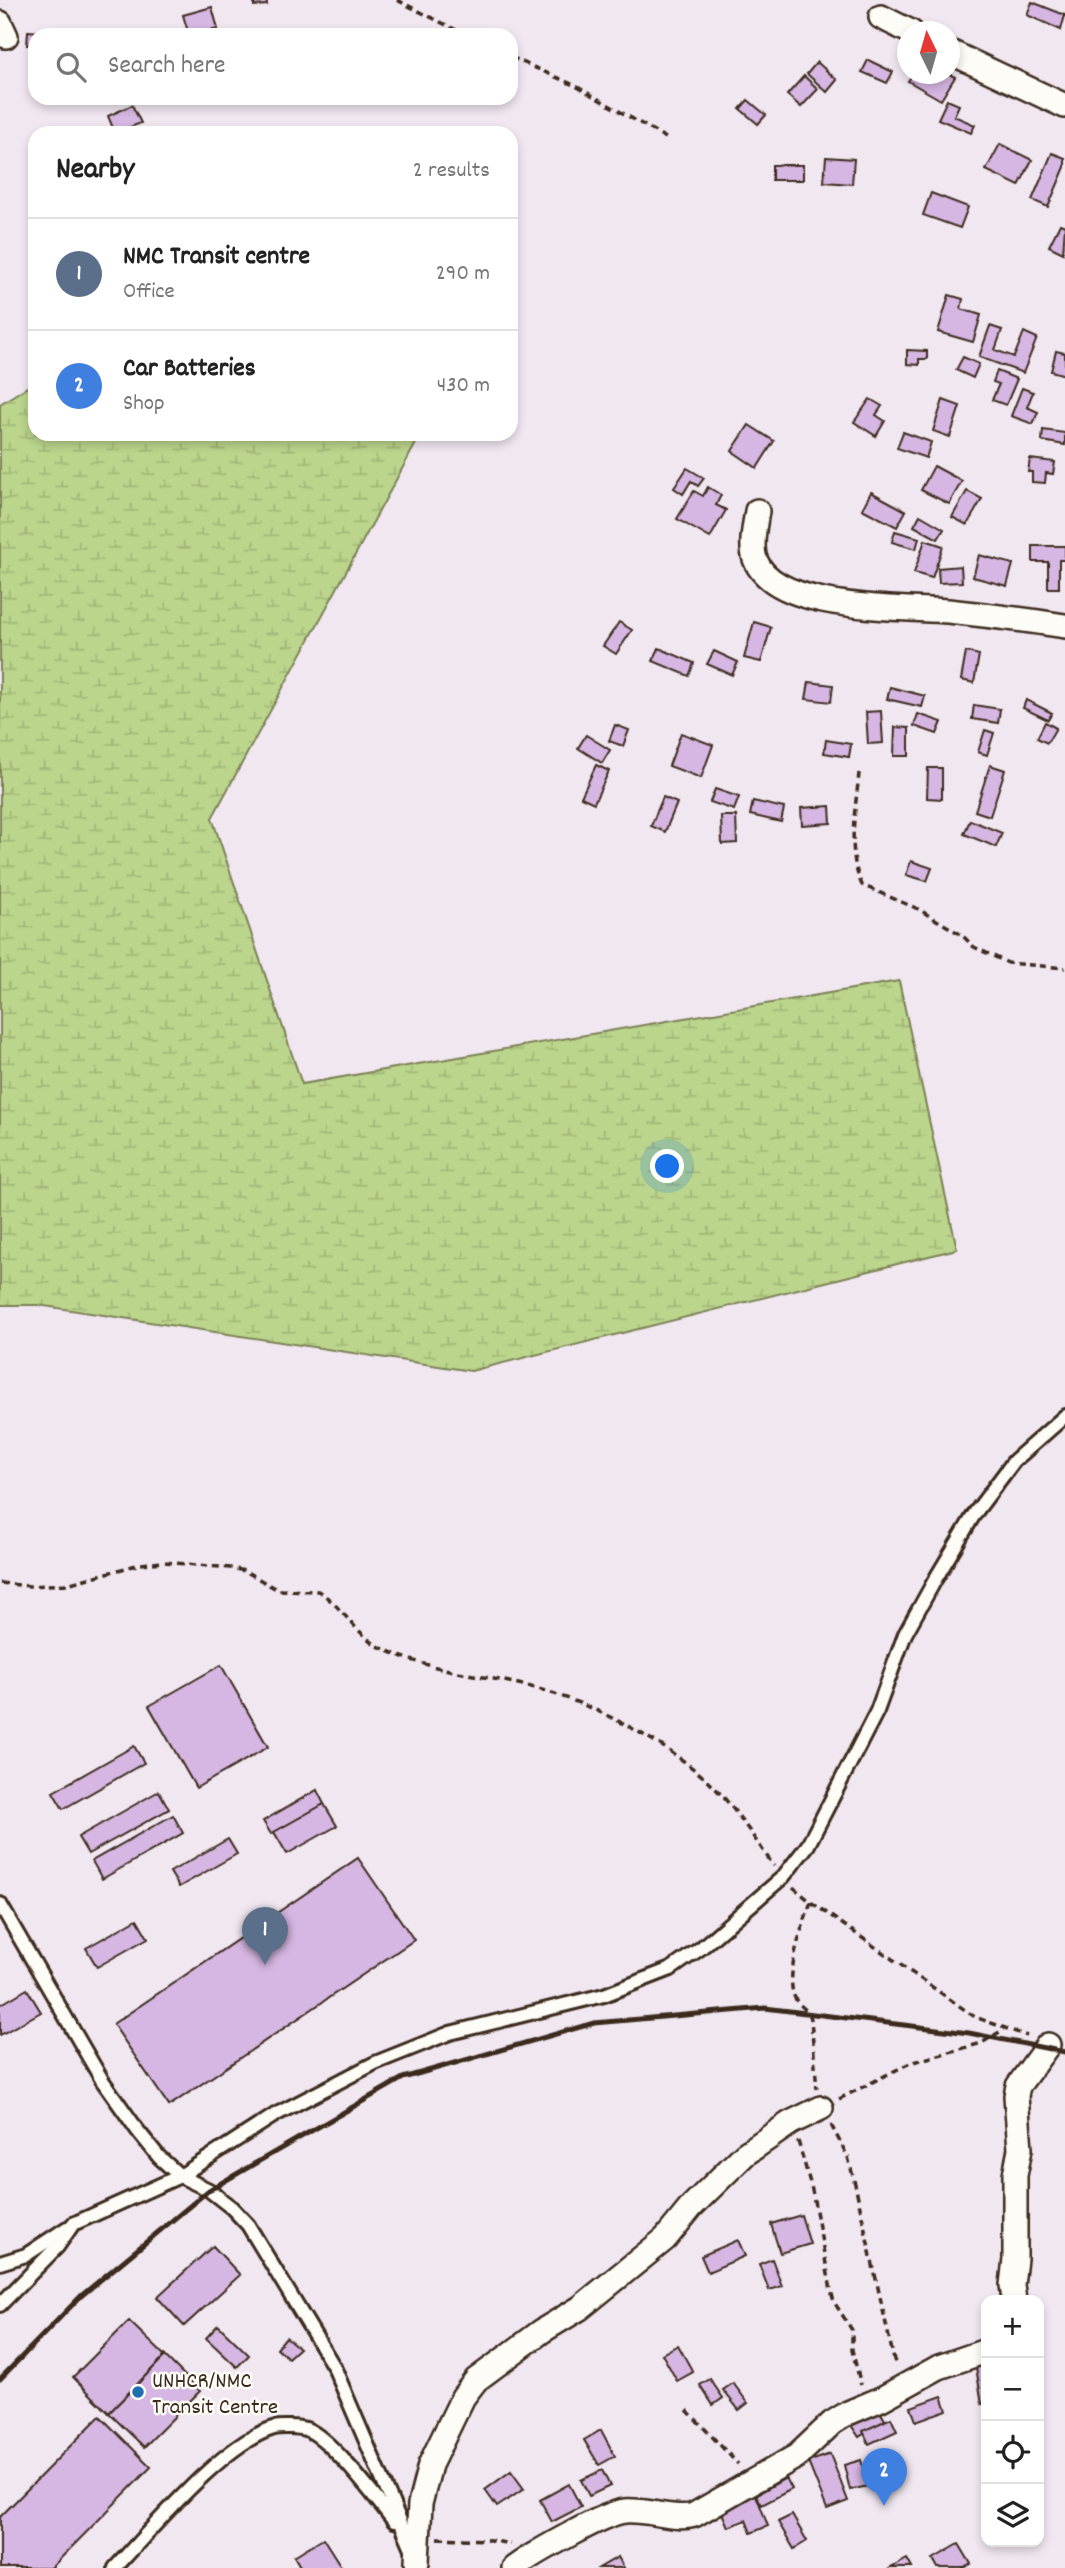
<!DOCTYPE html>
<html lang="en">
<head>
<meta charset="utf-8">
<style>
	body { margin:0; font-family:Dekko,sans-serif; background:#f2f2f2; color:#222 }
	.controls { position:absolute; right:21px; bottom:21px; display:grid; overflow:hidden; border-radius:14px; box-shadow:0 4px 10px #0003 }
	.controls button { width:63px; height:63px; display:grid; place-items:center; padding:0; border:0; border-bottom:2px solid #e0e0e0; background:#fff; color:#222; font:35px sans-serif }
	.compass { position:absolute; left:897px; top:21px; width:63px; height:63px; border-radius:50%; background:#fff; box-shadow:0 4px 10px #0003; rotate:355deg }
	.you { position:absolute; left:668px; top:1167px; width:24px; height:24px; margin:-18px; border:5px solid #fff; border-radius:50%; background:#1a73e8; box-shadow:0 0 0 10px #1a73e833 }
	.badge { display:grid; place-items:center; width:46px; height:46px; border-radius:50%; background:#ea580c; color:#fff; font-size:23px; font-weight:700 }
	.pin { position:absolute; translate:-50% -58px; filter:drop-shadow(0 2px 4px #0008) }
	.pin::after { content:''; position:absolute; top:37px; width:24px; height:21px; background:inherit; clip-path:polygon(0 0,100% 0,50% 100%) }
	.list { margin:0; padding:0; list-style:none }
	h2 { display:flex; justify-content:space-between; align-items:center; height:91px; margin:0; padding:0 28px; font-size:30px }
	h2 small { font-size:23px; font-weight:400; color:#767676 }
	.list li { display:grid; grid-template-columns:46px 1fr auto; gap:21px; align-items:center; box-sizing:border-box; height:112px; padding:0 28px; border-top:2px solid #e0e0e0 }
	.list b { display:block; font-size:26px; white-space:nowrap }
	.list p { margin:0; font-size:23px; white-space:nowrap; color:#767676 }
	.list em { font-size:23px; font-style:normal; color:#767676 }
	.icon { flex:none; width:38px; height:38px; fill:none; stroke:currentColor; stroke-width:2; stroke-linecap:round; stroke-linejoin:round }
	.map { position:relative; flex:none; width:1065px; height:2568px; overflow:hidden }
	.search { position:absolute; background:#fff; box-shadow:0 4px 10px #0003; left:28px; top:28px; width:490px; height:77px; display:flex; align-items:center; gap:18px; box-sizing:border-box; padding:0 24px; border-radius:21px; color:#767676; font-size:26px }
	.panel { position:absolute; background:#fff; box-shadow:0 4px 10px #0003; left:28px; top:126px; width:490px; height:315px; border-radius:21px }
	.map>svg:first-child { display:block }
	.wetland { fill:url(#wetland-marsh); stroke:#7b8055; stroke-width:2 }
	.building { fill:#d6b6e2; stroke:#3b2a1e; stroke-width:2 }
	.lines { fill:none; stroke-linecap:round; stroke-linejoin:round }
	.lane-casing { stroke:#3b2a1e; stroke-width:18 }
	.street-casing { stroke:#3b2a1e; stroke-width:28 }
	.path { stroke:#3b2a1e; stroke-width:3.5; stroke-dasharray:7 5; stroke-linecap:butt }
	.lane { stroke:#fdfcf7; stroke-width:12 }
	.street { stroke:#fdfcf7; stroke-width:23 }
	.rail { stroke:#3b2a1e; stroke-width:5 }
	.poi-dot { fill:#1f6fb2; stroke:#fdfcf7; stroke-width:2.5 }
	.labels { text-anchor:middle; stroke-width:5; stroke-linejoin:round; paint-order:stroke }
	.poi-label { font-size:23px; fill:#3b2a1e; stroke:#fdfcf7; text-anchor:start }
</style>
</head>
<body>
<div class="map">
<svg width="1065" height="2568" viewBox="0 0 1065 2568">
	<defs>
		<pattern id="wetland-marsh" width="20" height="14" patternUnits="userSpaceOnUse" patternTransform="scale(1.75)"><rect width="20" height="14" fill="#bbd58c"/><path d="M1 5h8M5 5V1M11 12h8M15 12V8" fill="none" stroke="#a2b778"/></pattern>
	</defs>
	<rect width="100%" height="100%" fill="#f1e7f1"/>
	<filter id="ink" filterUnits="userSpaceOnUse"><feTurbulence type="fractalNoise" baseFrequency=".0143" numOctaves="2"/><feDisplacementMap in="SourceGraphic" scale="14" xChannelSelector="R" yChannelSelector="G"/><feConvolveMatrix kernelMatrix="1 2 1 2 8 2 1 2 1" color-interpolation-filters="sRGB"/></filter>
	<g filter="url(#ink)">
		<polygon class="wetland" points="35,382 35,434 421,434 212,818 302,1084 899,981 957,1249 471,1371 38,1305 0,1305 0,404"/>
		<g class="building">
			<polygon points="254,0 266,0 267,5 254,6"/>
			<polygon points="1032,2 1065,15 1061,30 1027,15"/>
			<polygon points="212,7 218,29 189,35 183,15"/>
			<polygon points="28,31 65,34 65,35 35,35 35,45 27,45"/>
			<polygon points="868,60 893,72 887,83 862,72"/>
			<polygon points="817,62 837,80 827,92 807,74"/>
			<polygon points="913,74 949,74 955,77 941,100 908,81"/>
			<polygon points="804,76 818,89 801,107 787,95"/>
			<polygon points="748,100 766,115 758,124 740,109"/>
			<polygon points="947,100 959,105 954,116 975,125 971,133 938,119"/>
			<polygon points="132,105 141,123 115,133 108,116"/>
			<polygon points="1000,144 1032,160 1019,186 986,170"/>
			<polygon points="1052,153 1065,158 1065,167 1048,207 1032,200"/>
			<polygon points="826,157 854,159 852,184 824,182"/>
			<rect x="772" y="165" width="31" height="15"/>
			<polygon points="931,193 968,207 960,228 923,215"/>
			<polygon points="1060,224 1065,226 1063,253 1049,246"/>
			<polygon points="949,295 963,299 961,309 981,315 973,342 938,332"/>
			<polygon points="990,326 1002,330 995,350 1014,357 1024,332 1037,338 1023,373 979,357"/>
			<polygon points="907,350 927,351 927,359 919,359 919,365 907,364"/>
			<polygon points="1056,351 1065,353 1065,375 1051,371"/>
			<polygon points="963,357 979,364 973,378 956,370"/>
			<polygon points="997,371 1017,379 1006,405 992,400 999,384 993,382"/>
			<polygon points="1022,388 1033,392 1027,407 1038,412 1033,424 1011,416"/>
			<polygon points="870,399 882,406 876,415 885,421 876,436 854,422"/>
			<polygon points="943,400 960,406 950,437 933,431"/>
			<polygon points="749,425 774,441 757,468 732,451"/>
			<polygon points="1043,430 1065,433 1065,445 1042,441"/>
			<polygon points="903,432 931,442 926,458 897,448"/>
			<polygon points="1030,459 1055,462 1053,474 1046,473 1045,483 1032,482 1032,472 1028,472"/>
			<polygon points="934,466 962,481 949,504 921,490"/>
			<polygon points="687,468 704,478 698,486 691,481 683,494 674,488"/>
			<polygon points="708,487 721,495 716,505 726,510 710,538 677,519 694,491 703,496"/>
			<polygon points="967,491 982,499 967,525 952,517"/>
			<polygon points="871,492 906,511 897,527 862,509"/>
			<polygon points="920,515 944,529 938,539 914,526"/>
			<polygon points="895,531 919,538 916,549 892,542"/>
			<polygon points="925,540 943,546 932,578 914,573"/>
			<polygon points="1033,546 1065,546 1065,560 1059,560 1059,588 1048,588 1048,562 1033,562"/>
			<polygon points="979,555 1013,564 1007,586 973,577"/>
			<polygon points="961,566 962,582 939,583 938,568"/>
			<polygon points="619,622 632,630 616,654 603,646"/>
			<polygon points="754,622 771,627 761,662 744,658"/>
			<polygon points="659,648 694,663 689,676 653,661"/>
			<polygon points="714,651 738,662 732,675 707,664"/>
			<polygon points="966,652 979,655 974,683 961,680"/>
			<polygon points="809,682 833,685 831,702 806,699"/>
			<polygon points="890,687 925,696 922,707 887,699"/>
			<polygon points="1026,700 1052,713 1048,720 1023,708"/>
			<polygon points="974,705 1000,709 998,723 972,719"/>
			<polygon points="881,711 883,743 868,744 866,712"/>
			<polygon points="918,714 942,722 937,734 914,726"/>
			<polygon points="1045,722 1056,728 1047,743 1037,738"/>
			<polygon points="615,725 629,730 623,746 609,741"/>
			<polygon points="895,727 909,728 909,756 894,756"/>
			<polygon points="985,730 994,733 987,755 978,752"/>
			<polygon points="681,733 713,745 701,778 669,766"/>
			<polygon points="586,735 610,750 602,763 578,748"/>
			<polygon points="826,740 851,744 849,757 824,753"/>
			<polygon points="596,765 609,771 594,803 581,797"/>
			<polygon points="990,765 1005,770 990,816 975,811"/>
			<polygon points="928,768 942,768 942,799 927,798"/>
			<polygon points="715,789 739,797 734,810 710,802"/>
			<polygon points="663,797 677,803 665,832 651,826"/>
			<polygon points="753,801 784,808 781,822 750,815"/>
			<polygon points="830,806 831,823 802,825 801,808"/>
			<polygon points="721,816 736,816 737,843 722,844"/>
			<polygon points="970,820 1002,833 996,847 964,834"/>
			<polygon points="911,861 932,868 927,881 906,875"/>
			<polygon points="221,1665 268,1747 196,1788 149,1706"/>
			<polygon points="134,1746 144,1763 63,1809 53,1792"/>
			<polygon points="317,1790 324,1804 271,1834 263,1821"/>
			<polygon points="159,1791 169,1809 88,1854 78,1837"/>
			<polygon points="324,1804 337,1826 287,1854 274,1832"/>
			<polygon points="173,1815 183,1833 102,1879 92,1861"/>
			<polygon points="228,1839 237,1854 179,1887 170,1872"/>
			<polygon points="358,1858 414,1940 169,2106 113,2024"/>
			<polygon points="137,1919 148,1938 97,1967 86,1948"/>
			<polygon points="27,1989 41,2012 0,2035 0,2005"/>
			<polygon points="801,2215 810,2244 780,2253 771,2224"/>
			<polygon points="738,2240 745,2256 708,2272 701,2256"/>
			<polygon points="213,2246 240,2275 184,2326 157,2297"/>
			<polygon points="772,2259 782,2286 769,2290 759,2264"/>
			<polygon points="129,2321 165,2356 109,2413 73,2377"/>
			<polygon points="218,2325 249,2355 237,2367 206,2338"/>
			<polygon points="286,2337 299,2348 288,2358 277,2348"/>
			<polygon points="678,2345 693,2372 677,2381 662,2354"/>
			<polygon points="165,2356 200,2391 144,2447 109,2413"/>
			<polygon points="986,2365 986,2403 982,2404 976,2367"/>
			<polygon points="710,2379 723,2398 713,2405 700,2385"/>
			<polygon points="733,2383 748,2403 739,2410 723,2390"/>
			<polygon points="942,2396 947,2410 916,2421 911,2407"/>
			<polygon points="878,2408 885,2420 859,2437 851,2425"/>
			<polygon points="100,2416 151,2467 51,2568 0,2568 0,2517"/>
			<polygon points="891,2418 897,2431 869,2444 863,2431"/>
			<polygon points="601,2430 615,2456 599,2465 584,2440"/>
			<polygon points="830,2454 848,2501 827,2509 808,2462"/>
			<polygon points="861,2460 868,2486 850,2490 844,2465"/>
			<polygon points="602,2470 610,2486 589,2496 581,2480"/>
			<polygon points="511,2471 524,2489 497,2507 485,2490"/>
			<polygon points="786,2478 792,2489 762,2505 756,2495"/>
			<polygon points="569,2484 581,2507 552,2522 540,2500"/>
			<polygon points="756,2495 768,2526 751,2533 746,2520 728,2527 720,2508"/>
			<polygon points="792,2515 807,2541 794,2549 778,2522"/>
			<polygon points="323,2538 342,2568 301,2568 294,2556"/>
			<polygon points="959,2544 971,2564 964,2568 938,2568 933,2559"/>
			<polygon points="618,2557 624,2568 599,2568"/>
			<polygon points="907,2559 912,2568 891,2568"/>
		</g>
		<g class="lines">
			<g class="lane-casing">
				<g id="lane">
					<polyline points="0,1904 102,2080 138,2131 159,2157 180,2176 209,2190 232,2208 248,2225 334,2367 413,2551"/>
					<polyline points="0,2263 26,2255 67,2228"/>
					<polyline points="0,2305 57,2247 73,2224 180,2176 275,2115 375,2063 450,2033 604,1995 671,1969 701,1948 783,1877 808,1845 877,1711 905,1634 936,1578 975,1513 1014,1461 1065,1416"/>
					<path d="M115,2568C152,2529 224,2442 274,2428C281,2426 298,2427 306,2429C331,2438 376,2499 394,2521"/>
				</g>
			</g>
			<g class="street-casing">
				<g id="street">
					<polyline points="881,17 911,32"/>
					<polyline points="0,23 6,36"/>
					<polyline points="950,52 1065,106"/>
					<path d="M757,511C755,525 750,545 755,559C775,612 902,607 948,611C987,615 1026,620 1065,626"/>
					<polyline points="1014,2300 1012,2285 1015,2259 1015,2175 1020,2149 1016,2096 1018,2086 1048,2045"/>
					<polyline points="417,2562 420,2504 430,2465 463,2397 476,2380 542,2331 580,2308 665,2239 692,2206 745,2154 790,2123 821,2108"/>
					<path d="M514,2568C533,2554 604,2513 625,2511C646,2509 678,2521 694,2515L797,2456L832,2423L848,2413L881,2399L939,2367L986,2351"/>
				</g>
			</g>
			<g class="path">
				<polyline points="397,0 466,35"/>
				<polyline points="511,57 576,86 666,138"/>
				<path d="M859,773C856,808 846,852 862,885L918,909L962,935L974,947L1008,963L1065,968"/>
				<path d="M0,1583L30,1586L67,1584L140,1564L164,1562L230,1568L245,1571L278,1590L318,1591C343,1606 355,1636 386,1650C431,1671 484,1675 531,1687C591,1702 673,1745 716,1789C738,1812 755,1840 774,1866"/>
				<polyline points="793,1887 811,1902 975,2017 1027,2036"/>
				<path d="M811,1902C803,1923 784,1978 795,1998C799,2007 809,2009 811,2019L817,2089"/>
				<polyline points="839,2099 910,2063 982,2043 1004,2029"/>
				<polyline points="831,2125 848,2157 855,2184 894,2360 897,2366"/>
				<polyline points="798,2141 812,2190 831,2290 834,2302 852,2330 852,2350 861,2385"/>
				<polyline points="687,2410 738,2464"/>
				<polyline points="438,2538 490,2540 510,2544"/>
			</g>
			<use href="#lane" class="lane"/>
			<use href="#street" class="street"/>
			<polyline class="rail" points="0,2379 81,2296 209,2190 403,2078 594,2023 765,2008 969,2033 1065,2052"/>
		</g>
	</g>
	<circle class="poi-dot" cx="138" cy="2392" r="7"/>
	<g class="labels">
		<g class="poi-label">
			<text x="152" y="2387">UNHCR/NMC<tspan x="152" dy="26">Transit Centre</tspan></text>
		</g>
	</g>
</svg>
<div class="controls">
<button>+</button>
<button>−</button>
<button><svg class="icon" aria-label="locate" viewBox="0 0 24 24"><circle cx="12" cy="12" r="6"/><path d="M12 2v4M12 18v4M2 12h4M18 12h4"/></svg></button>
<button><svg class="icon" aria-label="layers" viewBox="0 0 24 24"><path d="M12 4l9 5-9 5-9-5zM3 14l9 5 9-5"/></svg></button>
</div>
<svg class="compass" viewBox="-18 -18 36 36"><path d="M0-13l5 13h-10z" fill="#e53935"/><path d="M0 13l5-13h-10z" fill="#767676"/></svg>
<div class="you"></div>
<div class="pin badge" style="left:265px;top:1965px;background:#5c6f8a">1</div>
<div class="pin badge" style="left:884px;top:2506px;background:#3f7fe0">2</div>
<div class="search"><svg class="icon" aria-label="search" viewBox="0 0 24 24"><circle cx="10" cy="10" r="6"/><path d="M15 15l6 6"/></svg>Search here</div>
<section class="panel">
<h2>Nearby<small>2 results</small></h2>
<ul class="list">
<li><span class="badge" style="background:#5c6f8a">1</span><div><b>NMC Transit centre</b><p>Office</p></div><em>290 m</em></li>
<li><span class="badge" style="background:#3f7fe0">2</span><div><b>Car Batteries</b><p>Shop</p></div><em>430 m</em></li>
</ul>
</section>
</div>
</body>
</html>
